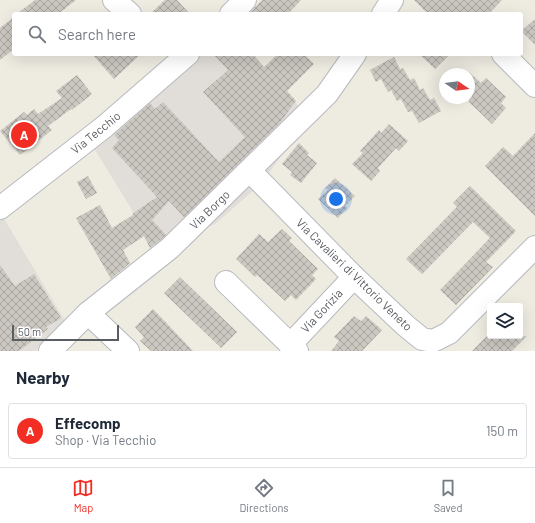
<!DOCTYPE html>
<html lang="en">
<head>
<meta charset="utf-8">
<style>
	body { margin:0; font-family:Barlow,sans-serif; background:#f6f6f7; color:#1f2937 }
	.controls { position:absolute; right:12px; bottom:12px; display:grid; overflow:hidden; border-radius:4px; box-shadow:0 4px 16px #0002 }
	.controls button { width:36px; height:36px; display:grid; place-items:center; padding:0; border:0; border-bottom:1px solid #e0e1e3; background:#fff; color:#1f2937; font:20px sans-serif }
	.compass { position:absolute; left:439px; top:68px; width:36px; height:36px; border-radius:50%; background:#fff; box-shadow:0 4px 16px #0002; rotate:103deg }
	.scale { position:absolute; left:12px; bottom:10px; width:107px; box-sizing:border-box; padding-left:4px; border:2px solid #5a5e63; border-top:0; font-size:11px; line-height:14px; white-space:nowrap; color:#5a5e63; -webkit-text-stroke:3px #fff; paint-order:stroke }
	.you { position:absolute; left:336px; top:199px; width:14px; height:14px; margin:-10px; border:3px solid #fff; border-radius:50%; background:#1a73e8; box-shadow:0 0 0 6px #1a73e833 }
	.badge { display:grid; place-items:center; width:26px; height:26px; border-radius:50%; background:#f22d23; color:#fff; font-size:13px; font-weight:700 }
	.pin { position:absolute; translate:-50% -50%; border:2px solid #fff; box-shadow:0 1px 4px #0006 }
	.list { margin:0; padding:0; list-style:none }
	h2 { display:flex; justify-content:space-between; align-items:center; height:52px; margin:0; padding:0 16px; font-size:17px }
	h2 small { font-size:13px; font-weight:400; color:#747a83 }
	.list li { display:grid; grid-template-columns:26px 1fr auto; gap:12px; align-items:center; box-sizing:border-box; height:56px; margin:0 8px 8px; padding:0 8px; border:1px solid #e0e1e3; border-radius:4px }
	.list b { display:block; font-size:15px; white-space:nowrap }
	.list p { margin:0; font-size:13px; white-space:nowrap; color:#747a83 }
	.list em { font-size:13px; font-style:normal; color:#747a83 }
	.icon { flex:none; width:22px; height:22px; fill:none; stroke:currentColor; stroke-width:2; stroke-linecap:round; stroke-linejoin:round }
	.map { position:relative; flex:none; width:535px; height:351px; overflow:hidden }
	.search { position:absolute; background:#fff; box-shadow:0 4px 16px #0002; left:12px; right:12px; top:12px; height:44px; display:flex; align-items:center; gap:10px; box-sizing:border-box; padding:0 14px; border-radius:4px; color:#747a83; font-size:15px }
	.sheet { height:116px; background:#fff }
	nav { display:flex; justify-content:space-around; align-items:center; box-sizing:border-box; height:56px; border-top:1px solid #e0e1e3; background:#fff; font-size:11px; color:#747a83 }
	nav a { display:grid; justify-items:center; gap:2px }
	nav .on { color:#f22d23 }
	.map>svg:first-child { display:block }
	.industrial { fill:#e1ded9 }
	.building { fill:url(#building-cross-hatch) }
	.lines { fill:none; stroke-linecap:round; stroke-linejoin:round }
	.minor-casing { stroke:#b7babf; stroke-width:24 }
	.minor { stroke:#fff; stroke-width:22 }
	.labels { text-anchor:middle; stroke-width:3.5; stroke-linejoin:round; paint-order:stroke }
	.street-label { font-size:12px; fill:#5a5e63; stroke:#fff }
</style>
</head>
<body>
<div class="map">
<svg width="535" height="351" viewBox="0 0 535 351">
	<defs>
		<pattern id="building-cross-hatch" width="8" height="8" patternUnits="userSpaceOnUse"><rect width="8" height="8" fill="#cbc7c1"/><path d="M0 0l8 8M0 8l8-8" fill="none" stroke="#a8a5a0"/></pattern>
	</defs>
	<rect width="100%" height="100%" fill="#eeebe1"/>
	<g class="industrial">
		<polygon points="195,54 252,54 308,117 263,182 215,224 157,251 91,143"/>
		<polygon points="0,212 68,326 35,351 0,351"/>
	</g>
	<g class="building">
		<polygon points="35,0 76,0 58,14 17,14"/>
		<polygon points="165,0 177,0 190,14 150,14"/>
		<polygon points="262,0 301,0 288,14 249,14"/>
		<polygon points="414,0 502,0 489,14 428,14"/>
		<polygon points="14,17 14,49 0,60 0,28"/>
		<polygon points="535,19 535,45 521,31"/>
		<polygon points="92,54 141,54 114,79"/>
		<polygon points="213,54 253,54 264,67 278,54 304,54 314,64 287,91 296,101 278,125 184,217 169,201 152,220 166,235 150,248 144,236 123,250 130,263 111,279 76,218 100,205 112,228 133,215 132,214 157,197 112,148 119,140 114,135 150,103 155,109 163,102 219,162 245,137 203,92 228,70"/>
		<polygon points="419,54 450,54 435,69"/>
		<polygon points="394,57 400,69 403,68 410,80 414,78 420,90 423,88 430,100 434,98 441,111 419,123 412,111 408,112 401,99 397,101 391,90 388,92 381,79 376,82 370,70"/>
		<polygon points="469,72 481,83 486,78 506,97 501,103 506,108 492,124 469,102"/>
		<polygon points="77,75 92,94 72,110 71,109 48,126 52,130 20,155 0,131 24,112 27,115 34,109 38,114 62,98 56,91"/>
		<polygon points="389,124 408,141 399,151 396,148 378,168 380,171 371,181 352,164 363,153 360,151 379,130 381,133"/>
		<polygon points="535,133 535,216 485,166 503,147 513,156"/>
		<polygon points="299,143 309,153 307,155 317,163 301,183 290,175 292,172 282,164"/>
		<polygon points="88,176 97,193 86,199 77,182"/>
		<polygon points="335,178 355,196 345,206 347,208 338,218 318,199 328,190 325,188"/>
		<polygon points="470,186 516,231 486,262 493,267 456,305 440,290 490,238 473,222 422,274 406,259 457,207 453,203"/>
		<polygon points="282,229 292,238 289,241 318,269 312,275 316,279 296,300 291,295 285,301 257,275 255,277 236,259 259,234 268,242"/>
		<polygon points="0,265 15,286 34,274 61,318 46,327 48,329 19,351 0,351"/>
		<polygon points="180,277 237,332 221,348 164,293"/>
		<polygon points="153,309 193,351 151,351 140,341 144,337 135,327"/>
		<polygon points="354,316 361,321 366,316 382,330 362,351 331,351 339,341 334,337"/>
		<polygon points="487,336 527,336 512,351 472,351"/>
	</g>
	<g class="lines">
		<g class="minor-casing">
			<g id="minor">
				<polyline points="114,0 130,14"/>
				<polyline points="231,14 245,0"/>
				<polyline points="383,14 392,0"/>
				<polyline points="503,54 535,86"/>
				<polyline points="250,171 354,277 406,326 422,339 433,341 449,333 535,247"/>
				<polyline points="0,208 104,127 188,54"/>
				<polyline points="226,282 297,351"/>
				<polyline points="88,313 128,351"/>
				<polyline points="290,345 354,277"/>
				<polyline points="50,351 88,313 170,248 327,94 355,54"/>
			</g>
		</g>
		<use href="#minor" class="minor"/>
	</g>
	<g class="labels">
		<g class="street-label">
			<text transform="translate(96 133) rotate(-39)" y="4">Via Tecchio</text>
			<text transform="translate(210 210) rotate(-44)" y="4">Via Borgo</text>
			<text transform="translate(354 275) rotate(44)" y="4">Via Cavalieri di Vittorio Veneto</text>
			<text transform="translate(322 311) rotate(-47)" y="4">Via Gorizia</text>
		</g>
	</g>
</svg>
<div class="controls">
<button><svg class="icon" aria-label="layers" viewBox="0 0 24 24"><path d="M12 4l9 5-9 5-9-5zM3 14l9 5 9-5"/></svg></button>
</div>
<svg class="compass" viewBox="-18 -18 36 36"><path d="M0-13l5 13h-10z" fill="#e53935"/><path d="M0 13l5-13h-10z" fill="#747a83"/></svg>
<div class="scale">50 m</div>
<div class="you"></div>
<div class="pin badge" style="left:24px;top:135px">A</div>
<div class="search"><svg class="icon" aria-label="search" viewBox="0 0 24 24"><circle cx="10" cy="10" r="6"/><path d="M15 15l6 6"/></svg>Search here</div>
</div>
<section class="sheet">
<h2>Nearby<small></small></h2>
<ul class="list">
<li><span class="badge">A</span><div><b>Effecomp</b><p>Shop · Via Tecchio</p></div><em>150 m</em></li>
</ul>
</section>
<nav>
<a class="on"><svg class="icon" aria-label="map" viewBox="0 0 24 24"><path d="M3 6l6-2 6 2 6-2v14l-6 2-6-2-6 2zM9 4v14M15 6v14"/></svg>Map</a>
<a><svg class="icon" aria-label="directions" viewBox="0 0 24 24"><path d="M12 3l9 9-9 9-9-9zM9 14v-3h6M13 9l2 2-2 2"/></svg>Directions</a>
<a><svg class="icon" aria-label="saved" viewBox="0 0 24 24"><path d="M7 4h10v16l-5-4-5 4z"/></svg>Saved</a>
</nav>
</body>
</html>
